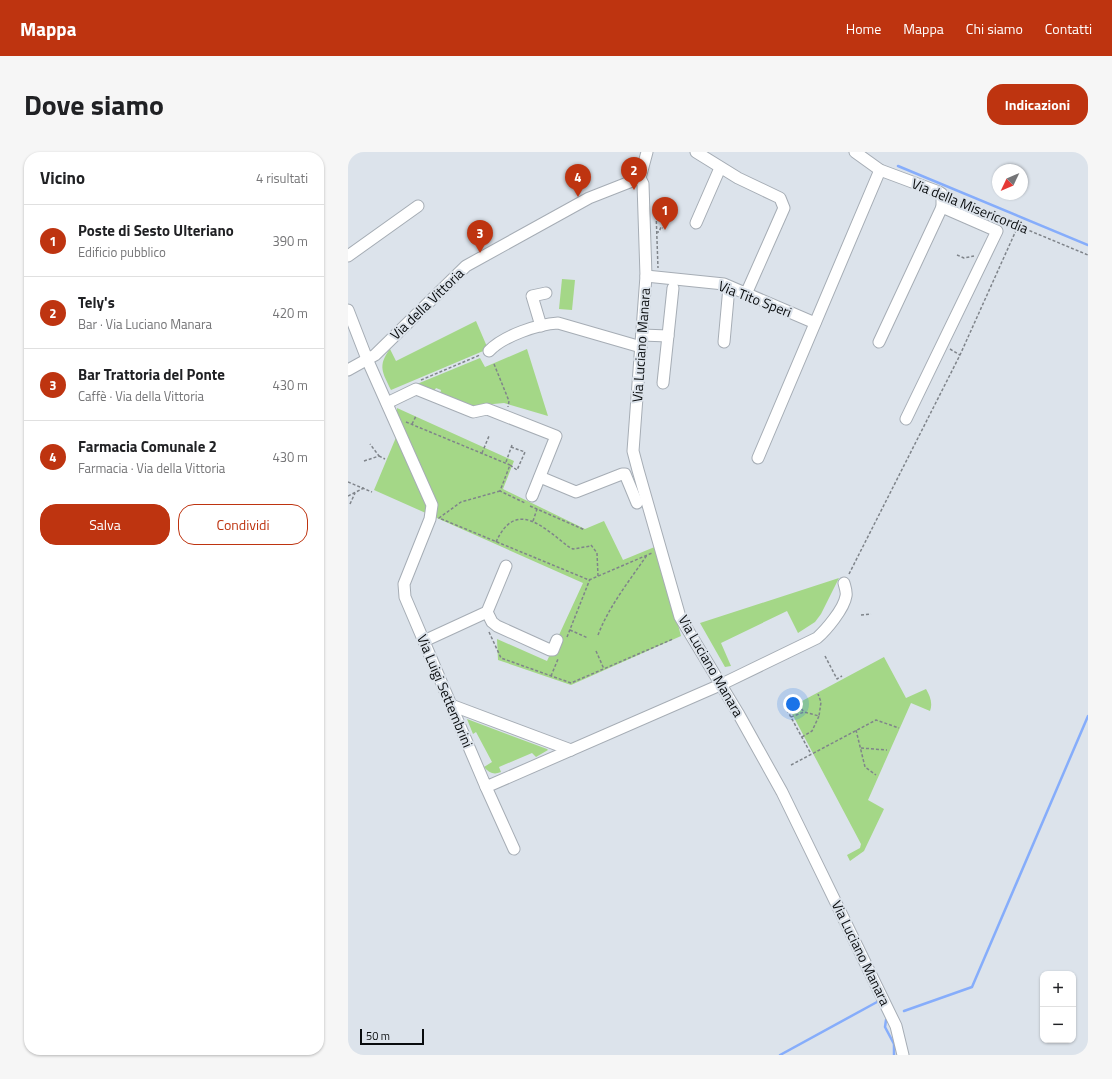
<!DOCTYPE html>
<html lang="it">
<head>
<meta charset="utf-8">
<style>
	body { margin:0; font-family:"Titillium Web",sans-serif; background:#f6f6f6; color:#202124 }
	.controls { position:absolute; right:12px; bottom:12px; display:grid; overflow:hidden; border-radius:8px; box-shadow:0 1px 3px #0004 }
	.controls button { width:36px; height:36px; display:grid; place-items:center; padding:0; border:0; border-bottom:1px solid #e0e0e0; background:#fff; color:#202124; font:20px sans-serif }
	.compass { position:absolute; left:644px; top:12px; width:36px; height:36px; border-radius:50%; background:#fff; box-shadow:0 1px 3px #0004; rotate:226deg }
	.scale { position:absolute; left:12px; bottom:10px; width:64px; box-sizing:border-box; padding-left:4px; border:2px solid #090c0e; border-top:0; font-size:11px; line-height:14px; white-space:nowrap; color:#090c0e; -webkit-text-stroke:3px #dce3eb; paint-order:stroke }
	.you { position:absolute; left:445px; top:552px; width:14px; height:14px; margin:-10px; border:3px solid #fff; border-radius:50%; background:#1a73e8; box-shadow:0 0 0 6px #1a73e833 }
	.badge { display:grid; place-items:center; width:26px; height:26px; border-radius:50%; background:#be3410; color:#fff; font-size:13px; font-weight:700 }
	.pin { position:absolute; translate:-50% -33px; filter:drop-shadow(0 1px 2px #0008) }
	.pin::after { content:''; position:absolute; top:21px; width:14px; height:12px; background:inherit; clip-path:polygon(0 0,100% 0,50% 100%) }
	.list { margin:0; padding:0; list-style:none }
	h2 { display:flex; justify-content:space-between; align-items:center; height:52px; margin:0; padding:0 16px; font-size:17px }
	h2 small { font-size:13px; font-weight:400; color:#757577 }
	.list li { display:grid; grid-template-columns:26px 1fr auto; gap:12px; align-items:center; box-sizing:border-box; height:72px; padding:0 16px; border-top:1px solid #e0e0e0 }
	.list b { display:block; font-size:15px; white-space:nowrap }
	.list p { margin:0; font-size:13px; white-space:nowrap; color:#757577 }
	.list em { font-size:13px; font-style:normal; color:#757577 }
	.actions { display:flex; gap:8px; padding:12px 16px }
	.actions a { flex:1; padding:9px 0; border:1px solid #be3410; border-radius:16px; text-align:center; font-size:14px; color:#be3410 }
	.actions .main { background:#be3410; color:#fff }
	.map { position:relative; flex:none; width:740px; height:903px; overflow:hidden; border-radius:16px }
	header { display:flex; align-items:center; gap:24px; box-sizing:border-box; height:56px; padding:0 20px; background:#be3410; color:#fff }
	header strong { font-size:19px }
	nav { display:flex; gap:22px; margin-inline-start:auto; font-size:14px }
	.intro { display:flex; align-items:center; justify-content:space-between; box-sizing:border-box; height:96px; padding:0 24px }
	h1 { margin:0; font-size:28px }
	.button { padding:10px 18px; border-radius:16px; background:#be3410; color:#fff; font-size:14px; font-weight:700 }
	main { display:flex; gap:24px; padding:0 24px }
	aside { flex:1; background:#fff; border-radius:16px; box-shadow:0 1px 3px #0004 }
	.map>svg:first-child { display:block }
	.green { fill:#a4d787 }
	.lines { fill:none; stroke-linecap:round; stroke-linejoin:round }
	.stream { stroke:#86adfb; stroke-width:2.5 }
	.minor-casing { stroke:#a6adb5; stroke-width:13 }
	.path { stroke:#7f848a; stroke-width:1.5; stroke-dasharray:3 2; stroke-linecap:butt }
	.minor { stroke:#fff; stroke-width:11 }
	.labels { text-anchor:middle; stroke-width:4; stroke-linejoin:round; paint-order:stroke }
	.street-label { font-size:14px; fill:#090c0e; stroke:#dce3eb }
</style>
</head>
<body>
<header>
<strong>Mappa</strong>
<nav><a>Home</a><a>Mappa</a><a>Chi siamo</a><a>Contatti</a></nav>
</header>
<div class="intro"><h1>Dove siamo</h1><a class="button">Indicazioni</a></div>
<main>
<aside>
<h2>Vicino<small>4 risultati</small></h2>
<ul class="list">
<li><span class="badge">1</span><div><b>Poste di Sesto Ulteriano</b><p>Edificio pubblico</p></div><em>390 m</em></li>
<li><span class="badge">2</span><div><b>Tely's</b><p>Bar · Via Luciano Manara</p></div><em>420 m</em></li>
<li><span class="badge">3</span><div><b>Bar Trattoria del Ponte</b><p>Caffè · Via della Vittoria</p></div><em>430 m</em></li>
<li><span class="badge">4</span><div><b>Farmacia Comunale 2</b><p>Farmacia · Via della Vittoria</p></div><em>430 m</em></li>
</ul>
<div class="actions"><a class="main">Salva</a><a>Condividi</a></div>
</aside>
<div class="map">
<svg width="740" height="903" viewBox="0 0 740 903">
	<rect width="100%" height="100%" fill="#dce3eb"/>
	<g class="green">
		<polygon points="214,127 227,128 224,158 211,157"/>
		<path d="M128,169L140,197L43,238C35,221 29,214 42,197L48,209Z"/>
		<polygon points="179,197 200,264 156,251 124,254 92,242 93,238 88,236 86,239 69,232 132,206 137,215"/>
		<polygon points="49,256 166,309 155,337 237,377 256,369 275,408 309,394 333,484 223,533 150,508 149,487 199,509 235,431 26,338 49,283"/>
		<polygon points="491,426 473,462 467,470 450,481 439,459 373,491 383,514 377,515 352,471"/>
		<path d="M536,505L558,546L578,537C582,544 585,551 582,559L563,551L520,648L536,657L516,699L502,709L499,703L512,696L513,692L441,556Z"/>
		<path d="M119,567L199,597L200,598L188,605L184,601L151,615L153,620C146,623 141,621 136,615L144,610L128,580L125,582Z"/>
	</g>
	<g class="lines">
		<g class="stream">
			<polyline points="550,14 740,93"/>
			<polyline points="556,859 624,835 740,564"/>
			<polyline points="538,868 537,875 546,892 546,903"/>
			<polyline points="432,903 529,850"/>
		</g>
		<g class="minor-casing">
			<g id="minor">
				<polyline points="299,0 292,26 295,32 298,124 285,299 290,318 332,465 390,561 434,640 548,874 555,903"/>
				<polyline points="348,0 390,26 432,46 436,56 398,142"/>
				<polyline points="507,0 532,18 591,40 594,42 594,55 649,79 558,267"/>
				<polyline points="348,71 372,16"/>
				<polyline points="0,104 70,54"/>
				<polyline points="298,124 376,132 467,171"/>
				<path d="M0,158L19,207L84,353L82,367L56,432L57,445L138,635L372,533L469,486C478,478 496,457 498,444C499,440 497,435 496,431"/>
				<polyline points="193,174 184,144 198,141"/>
				<polyline points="294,183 320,184"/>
				<polyline points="376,190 381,135"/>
				<polyline points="531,190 594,55"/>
				<path d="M141,199C155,184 190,172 210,171L293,195"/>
				<polyline points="0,218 27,203 118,114 241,46 292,26"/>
				<polyline points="315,231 325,136"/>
				<polyline points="39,251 68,237 125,260 139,257 208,284 184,344"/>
				<polyline points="410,306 532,18"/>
				<polyline points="192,325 228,340 274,322 277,322 289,351"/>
				<polyline points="139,460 144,470 149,474 202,498 205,498 209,488"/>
				<polyline points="76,489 139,460 158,414"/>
				<polyline points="103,553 223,598"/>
				<polyline points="138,635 166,697"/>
			</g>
		</g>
		<g class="path">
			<polyline points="603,46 740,103"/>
			<polyline points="308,59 310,116"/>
			<polyline points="308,80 311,80 313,75 315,76"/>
			<polyline points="609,103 616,106 626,104"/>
			<polyline points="602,197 612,203"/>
			<polyline points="146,212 161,249 160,255"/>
			<polyline points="73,228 132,203"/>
			<polyline points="58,270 162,313"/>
			<polyline points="64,272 68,264"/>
			<polyline points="163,295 177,300 169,318 162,313 152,339 177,351"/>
			<polyline points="134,301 141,284"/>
			<polyline points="31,304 37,307"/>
			<polyline points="16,309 31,304 22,292"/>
			<polyline points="158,310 164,293"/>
			<polyline points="0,330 24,340"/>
			<polyline points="152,339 113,350 91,366 241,428 304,401"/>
			<polyline points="0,344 16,336"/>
			<polyline points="2,352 7,341"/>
			<polyline points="182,354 237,378"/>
			<polyline points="185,369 189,357"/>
			<path d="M148,390C168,346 196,376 221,395L225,397L243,394"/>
			<polyline points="243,393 249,401 250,424"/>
			<polyline points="501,422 612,203 670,74"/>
			<polyline points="513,463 523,462"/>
			<polyline points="222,478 240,486"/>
			<polyline points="141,480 153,506 223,531 325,487"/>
			<path d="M250,483C261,454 282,428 299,403"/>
			<polyline points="219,485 242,427"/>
			<polyline points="248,499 256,517"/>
			<polyline points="477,504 489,527 494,524"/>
			<polyline points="203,524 210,507"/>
			<polyline points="450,553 456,560"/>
			<polyline points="439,558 463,602"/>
			<polyline points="443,565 456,560 471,564 473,550 470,542"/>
			<polyline points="508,578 517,615 528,623"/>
			<polyline points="454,585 464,579 471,564"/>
			<polyline points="513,596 539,598"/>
			<polyline points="443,613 528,568 551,576"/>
		</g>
		<use href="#minor" class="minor"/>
	</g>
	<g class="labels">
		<g class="street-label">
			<text transform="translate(622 54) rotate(22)" y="5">Via della Misericordia</text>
			<text transform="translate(407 147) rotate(21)" y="5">Via Tito Speri</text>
			<text transform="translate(79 152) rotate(-44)" y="5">Via della Vittoria</text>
			<text transform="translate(293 193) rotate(-86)" y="5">Via Luciano Manara</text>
			<text transform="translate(363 514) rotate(60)" y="5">Via Luciano Manara</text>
			<text transform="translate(97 539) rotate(67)" y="5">Via Luigi Settembrini</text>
			<text transform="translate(513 801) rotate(64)" y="5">Via Luciano Manara</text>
		</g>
	</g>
</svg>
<div class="controls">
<button>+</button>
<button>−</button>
</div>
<svg class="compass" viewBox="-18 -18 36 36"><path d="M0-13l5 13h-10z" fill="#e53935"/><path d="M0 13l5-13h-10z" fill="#757577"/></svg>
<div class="scale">50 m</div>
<div class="you"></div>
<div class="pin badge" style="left:317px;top:78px">1</div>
<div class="pin badge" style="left:286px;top:38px">2</div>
<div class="pin badge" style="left:132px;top:101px">3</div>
<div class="pin badge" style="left:230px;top:45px">4</div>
</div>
</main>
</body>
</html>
